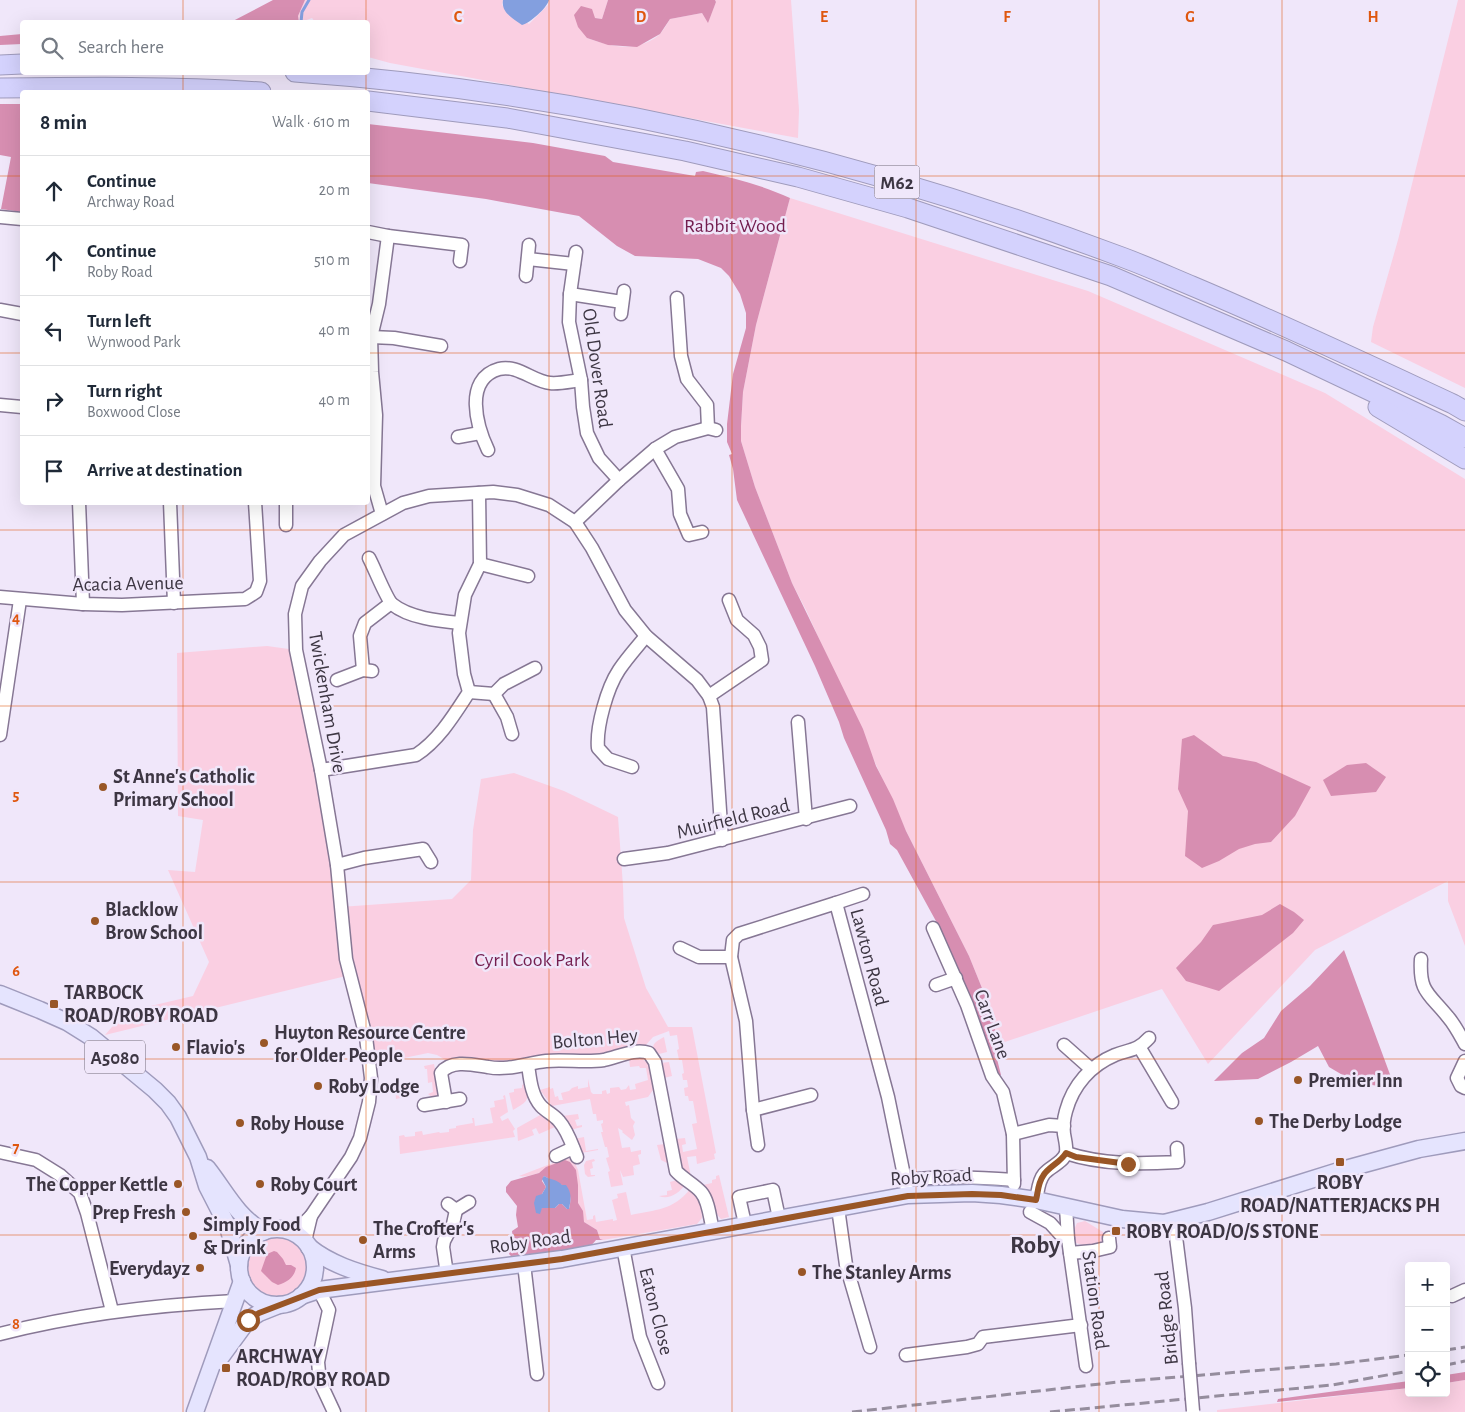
<!DOCTYPE html>
<html lang="en">
<head>
<meta charset="utf-8">
<style>
	body { margin:0; font-family:"Alegreya Sans",sans-serif; background:#f2f2f3; color:#1f2937 }
	.controls { position:absolute; right:15px; bottom:15px; display:grid; overflow:hidden; border-radius:5px; box-shadow:0 5px 20px #0002 }
	.controls button { width:45px; height:45px; display:grid; place-items:center; padding:0; border:0; border-bottom:1px solid #e0e1e3; background:#fff; color:#1f2937; font:25px sans-serif }
	.stop { position:absolute; width:15px; height:15px; margin:-11px; border:4px solid #995626; border-radius:50%; background:#fff }
	.stop.end { background:#995626; border-color:#fff; box-shadow:0 1px 5px #0008 }
	.list { margin:0; padding:0; list-style:none }
	h2 { display:flex; justify-content:space-between; align-items:center; height:65px; margin:0; padding:0 20px; font-size:21px }
	h2 small { font-size:16px; font-weight:400; color:#747a83 }
	.list li { display:grid; grid-template-columns:32px 1fr auto; gap:15px; align-items:center; box-sizing:border-box; height:70px; padding:0 20px; border-top:1px solid #e0e1e3 }
	.list b { display:block; font-size:19px; white-space:nowrap }
	.list p { margin:0; font-size:16px; white-space:nowrap; color:#747a83 }
	.list em { font-size:16px; font-style:normal; color:#747a83 }
	.icon { flex:none; width:28px; height:28px; fill:none; stroke:currentColor; stroke-width:2; stroke-linecap:round; stroke-linejoin:round }
	.map { position:relative; flex:none; width:1465px; height:1412px; overflow:hidden }
	.search { position:absolute; background:#fff; box-shadow:0 5px 20px #0002; left:20px; top:20px; width:350px; height:55px; display:flex; align-items:center; gap:12px; box-sizing:border-box; padding:0 18px; border-radius:5px; color:#747a83; font-size:19px }
	.panel { position:absolute; background:#fff; box-shadow:0 5px 20px #0002; left:20px; top:90px; width:350px; height:415px; border-radius:5px }
	.map>svg:first-child { display:block }
	.green { fill:#facfe2 }
	.forest { fill:#d78eb1; fill-rule:evenodd }
	.water { fill:#839fdf }
	.lines { fill:none; stroke-linecap:round; stroke-linejoin:round }
	.stream { stroke:#839fdf; stroke-width:3 }
	.minor-casing { stroke:#867794; stroke-width:15 }
	.major-casing { stroke:#9f9bbc; stroke-width:19 }
	.highway-casing { stroke:#9f9bbc; stroke-width:21 }
	.minor { stroke:#fff; stroke-width:12 }
	.major { stroke:#e5e4fe; stroke-width:16 }
	.highway { stroke:#d4d2fd; stroke-width:19 }
	.rail { stroke:#958d9d; stroke-width:3; stroke-dasharray:10 5; stroke-linecap:butt }
	.minor-bridge-casing { stroke:#867794; stroke-width:15; stroke-linecap:butt }
	.minor-bridge { stroke:#fff; stroke-width:12 }
	.route { stroke:#995626; stroke-width:6 }
	.grid { fill:none; stroke:#df570f; stroke-width:1; stroke-opacity:0.55 }
	.poi-dot { fill:#995626; stroke:#f0e7fa; stroke-width:2 }
	.labels { text-anchor:middle; stroke-width:5; stroke-linejoin:round; paint-order:stroke }
	.shield { fill:#f0e7fa; stroke:#736b7a; stroke-width:1 }
	.shield-label { font-size:19px; font-weight:bold; fill:#3d3643 }
	.park-label { font-size:20px; fill:#731d4e; stroke:#f0e7fa }
	.street-label { font-size:20px; fill:#3d3643; stroke:#f0e7fa }
	.poi-label { font-size:20px; font-weight:bold; fill:#3d3643; stroke:#f0e7fa; text-anchor:start }
	.district-label { font-size:25px; font-weight:bold; fill:#3d3643; stroke:#f0e7fa }
	.grid-label { font-size:16px; text-anchor:middle; font-weight:bold; fill:#df570f; stroke:#f0e7fa; stroke-width:5; stroke-linejoin:round; paint-order:stroke }
</style>
</head>
<body>
<div class="map">
<svg width="1465" height="1412" viewBox="0 0 1465 1412">
	<rect width="100%" height="100%" fill="#f0e7fa"/>
	<g class="green">
		<path d="M305,0H503L502,5L529,24L548,5L549,0H608L602,19L595,18L587,38C612,47 636,53 659,35C663,31 667,24 670,19L702,13L708,22L716,2L715,0H791L799,110L798,138L390,63L368,57V22H315L312,18L304,21V22H299L298,16Z"/>
		<polygon points="1458,0 1465,0 1465,388 1371,342 1373,327 1398,240"/>
		<polygon points="790,198 1088,291 1325,393 1465,479 1465,946 1448,901 1448,881 1315,950 1208,1064 1162,989 999,1044 986,998 969,956 906,831 806,610 792,583 755,487 741,441 741,426 743,392 756,325"/>
		<polygon points="267,646 296,650 340,907 452,899 471,880 473,830 481,779 514,773 564,791 618,817 623,886 624,918 646,988 668,1027 692,1027 716,1153 714,1154 715,1159 697,1164 696,1156 687,1157 691,1177 682,1169 676,1139 685,1138 686,1144 682,1145 683,1152 697,1149 692,1124 697,1123 693,1101 689,1101 688,1096 685,1096 684,1088 688,1087 687,1080 683,1080 682,1074 684,1073 682,1060 679,1060 677,1050 679,1049 677,1035 670,1036 669,1031 653,1037 645,1046 595,1055 504,1065 449,1062 437,1055 428,1053 370,1065 350,975 105,1035 125,1012 193,996 209,962 168,870 195,872 203,820 178,816 177,653"/>
		<path d="M664,1037L667,1052L659,1054L653,1048C653,1042 659,1040 664,1037Z"/>
		<polygon points="641,1058 650,1065 653,1090 648,1097 625,1102 626,1106 629,1105 631,1118 635,1122 633,1126 635,1135 632,1140 622,1132 623,1131 618,1128 622,1148 630,1147 631,1152 641,1150 641,1154 638,1155 640,1164 633,1166 634,1175 623,1177 620,1170 623,1185 611,1187 608,1172 610,1171 606,1158 609,1157 607,1147 605,1147 601,1132 603,1132 601,1124 603,1123 603,1120 597,1121 596,1114 593,1114 590,1099 552,1106 540,1090 550,1087 550,1089 553,1088 555,1097 558,1096 559,1100 563,1100 561,1093 569,1091 572,1088 578,1086 578,1089 588,1087 588,1079 591,1092 593,1094 602,1094 602,1091 606,1090 607,1094 610,1093 610,1088 619,1087 621,1090 626,1089 629,1085 630,1090 636,1089 635,1084 648,1080 646,1068 640,1068 639,1066 630,1067 629,1059"/>
		<polygon points="669,1062 672,1076 664,1078 661,1063"/>
		<polygon points="434,1064 439,1089 438,1094 433,1098 428,1094 433,1092 432,1082 428,1083 427,1069 425,1069 424,1066"/>
		<polygon points="399,1083 400,1086 411,1085 412,1087 409,1088 410,1096 396,1099 395,1084"/>
		<path d="M524,1084C530,1101 528,1101 513,1110L509,1093L514,1092V1089L522,1088V1085Z"/>
		<polygon points="505,1095 508,1112 500,1117 502,1121 508,1118 515,1129 513,1131 515,1137 400,1154 399,1136 404,1135 405,1137 415,1136 415,1132 422,1131 423,1135 439,1132 440,1133 449,1132 449,1129 456,1128 456,1126 473,1123 472,1118 474,1118 475,1126 493,1123 490,1108 495,1107 494,1101 504,1099 503,1096"/>
		<polygon points="542,1114 555,1127 539,1134 536,1128 532,1130 534,1135 518,1141 517,1128"/>
		<polygon points="578,1114 579,1119 575,1120 577,1126 582,1125 582,1127 570,1130 562,1116"/>
		<polygon points="584,1137 586,1151 598,1149 598,1150 581,1153 574,1139"/>
		<polygon points="665,1144 671,1171 669,1171 667,1163 661,1160 657,1145"/>
		<path d="M566,1158C573,1158 576,1165 578,1170L587,1220L593,1219V1216L595,1215L596,1222L613,1219V1221L617,1220L612,1200L618,1198L617,1194L626,1192L631,1215C655,1210 674,1210 690,1189L701,1201L702,1218L697,1224L603,1240L600,1239L597,1230L584,1222C583,1214 578,1208 577,1200C575,1184 581,1176 570,1162C557,1165 530,1179 519,1176Z"/>
		<polygon points="594,1159 595,1161 592,1162 593,1168 590,1169 591,1175 595,1175 595,1176 588,1177 585,1174 584,1165 586,1161"/>
		<path d="M719,1175L729,1217L721,1219C711,1209 714,1196 703,1185L712,1183V1180L716,1179V1176Z"/>
		<path d="M677,1180L685,1185C679,1193 669,1200 659,1196L667,1195V1191L672,1190L670,1182Z"/>
		<path d="M1085,1221L1103,1232V1235L1106,1236C1102,1248 1087,1247 1076,1243L1074,1230L1077,1223Z"/>
		<circle cx="277" cy="1266" r="30"/>
		<polygon points="1465,1380 1465,1412 1217,1412 1217,1410 1409,1388 1409,1393 1446,1393 1446,1383"/>
	</g>
	<g class="forest">
		<polygon points="273,0 305,0 298,16 299,22 231,22"/>
		<polygon points="608,0 715,0 716,2 708,23 702,13 670,19 660,34 637,47 608,45 587,38 578,27 574,15 581,6 592,9 595,18 602,19"/>
		<polygon points="22,34 22,44 0,45 0,36"/>
		<polygon points="22,104 22,212 1,209 11,157 0,155 0,104"/>
		<path d="M368,124L533,143L605,156L613,162L695,176L696,172L703,171C733,178 762,185 790,198L756,325L743,392L741,426V441L755,487L792,583L863,729L876,766L893,799L906,831L969,956L986,998L999,1044L994,1047L1001,1075L996,1076L959,972L937,923L897,850L890,844L886,830L844,738L839,722L815,666L737,500L733,469L729,455L732,454L727,442V424L733,374L746,328V313L740,294L729,276L721,268L698,259L635,256L617,246L579,216L486,199L368,183Z"/>
		<polygon points="1194,735 1223,756 1256,762 1311,787 1295,816 1271,842 1255,844 1239,849 1219,861 1202,868 1185,856 1188,811 1178,789 1182,739"/>
		<polygon points="1366,763 1386,777 1376,792 1331,796 1323,780 1347,765"/>
		<polygon points="1280,904 1294,912 1304,920 1293,933 1219,991 1186,981 1176,968 1201,942 1213,925 1262,915"/>
		<polygon points="1344,950 1395,1088 1356,1083 1329,1067 1318,1046 1291,1062 1258,1079 1214,1081 1242,1053 1264,1038 1281,1011 1310,986"/>
		<path d="M565,1160L570,1162L576,1170L578,1185V1203L583,1211L584,1222L597,1230L600,1239L603,1240H596C591,1246 586,1251 578,1247L571,1251L511,1256L509,1254L513,1240L512,1231L518,1227L516,1215L517,1206L506,1192V1187L511,1181L539,1173L546,1167ZM544,1176C560,1186 575,1184 569,1209H567L562,1204H559L555,1208H542L536,1213V1211L542,1194L546,1187L542,1181Z"/>
		<path d="M274,1251L277,1252L283,1259L286,1265H291L296,1268C294,1278 287,1282 278,1285L272,1282L261,1271L267,1254Z"/>
		<polygon points="1465,1372 1465,1380 1446,1383 1446,1375"/>
		<polygon points="1409,1381 1409,1388 1277,1402 1278,1399"/>
	</g>
	<g class="water">
		<path d="M503,0H549C547,8 530,23 522,25C513,18 501,13 503,0Z"/>
		<path d="M544,1176C550,1180 557,1179 562,1185H566C572,1193 571,1199 569,1209H567L562,1204H559L555,1208H542L540,1214L536,1213L534,1203L536,1196L542,1194L546,1187L542,1179Z"/>
	</g>
	<g class="lines">
		<polyline class="stream" points="301,22 302,12 309,0"/>
		<g class="minor-casing">
			<g id="minor">
				<polyline points="0,217 22,219"/>
				<polyline points="368,232 388,236 462,245 460,261"/>
				<polyline points="576,252 570,294 569,322 581,380 583,407 587,433 599,458 619,480"/>
				<polyline points="528,259 574,264"/>
				<polyline points="526,276 529,245"/>
				<polyline points="570,294 622,302"/>
				<polyline points="677,298 681,356 687,379 707,405 708,428"/>
				<polyline points="0,310 22,314"/>
				<polyline points="621,314 624,291"/>
				<polyline points="371,337 394,338 441,346"/>
				<polyline points="0,405 22,407"/>
				<polyline points="458,437 480,433"/>
				<polyline points="655,449 678,489 680,514 689,535 702,532"/>
				<path d="M488,450C477,427 463,379 499,369C517,364 534,382 550,383C560,384 572,381 581,380"/>
				<polyline points="79,502 83,604"/>
				<polyline points="170,502 174,603"/>
				<polyline points="286,502 286,525"/>
				<polyline points="382,514 374,486 376,415 372,372 371,337 379,304 388,236"/>
				<polyline points="575,522 619,480 655,449 675,437 708,428 716,430"/>
				<path d="M369,558C374,567 386,598 392,604C409,618 439,621 460,623"/>
				<polyline points="480,564 528,576"/>
				<polyline points="0,597 83,604 122,605 245,599 256,592 260,581 255,502"/>
				<polyline points="363,670 360,636 365,623 391,603"/>
				<polyline points="337,680 363,670 372,671"/>
				<polyline points="469,692 494,694"/>
				<polyline points="709,696 762,660 760,647 754,635 737,620 729,600"/>
				<polyline points="798,722 806,819"/>
				<polyline points="512,734 507,717 494,694 504,684 535,668"/>
				<polyline points="0,735 20,600"/>
				<path d="M632,767L608,759L598,748C596,727 607,688 619,670C627,658 637,647 646,636"/>
				<path d="M321,770L416,755C439,740 454,715 469,692L464,674L459,633L465,595L480,564L479,493"/>
				<polyline points="624,859 668,853 850,806"/>
				<polyline points="337,865 364,858 423,849 431,862"/>
				<polyline points="836,903 863,894"/>
				<polyline points="933,928 967,1005 992,1076 1003,1092 1013,1134 1014,1184"/>
				<polyline points="680,948 699,957 731,957 733,940 739,934 836,903 888,1097 908,1195"/>
				<polyline points="731,957 746,1021 753,1110 758,1145"/>
				<path d="M1421,959C1419,993 1429,993 1448,1017C1455,1025 1460,1035 1465,1044"/>
				<polyline points="936,985 956,978"/>
				<polyline points="1064,1045 1091,1069"/>
				<polyline points="1140,1048 1172,1102"/>
				<polyline points="1465,1061 1457,1078 1461,1086 1465,1088"/>
				<path d="M528,1065C530,1078 531,1095 541,1106C547,1112 554,1115 559,1121C568,1131 572,1145 577,1157"/>
				<path d="M446,1102L441,1073C451,1059 474,1065 488,1067C508,1071 527,1063 546,1061C565,1059 585,1063 604,1060C618,1057 635,1048 649,1053L655,1062L676,1171C683,1179 694,1184 701,1192C709,1201 710,1219 713,1231"/>
				<polyline points="424,1105 460,1099"/>
				<polyline points="753,1110 811,1095"/>
				<polyline points="1013,1134 1049,1125 1064,1126"/>
				<polyline points="0,1152 36,1160 60,1175 80,1193 87,1213 112,1311"/>
				<path d="M1066,1153C1103,1165 1139,1164 1178,1162L1177,1148"/>
				<polyline points="556,1156 573,1148"/>
				<path d="M905,1180C944,1176 974,1177 1014,1180"/>
				<path d="M1036,1200C1038,1192 1038,1181 1044,1174C1049,1167 1063,1163 1066,1153C1067,1147 1065,1140 1064,1134C1063,1127 1064,1118 1066,1111C1073,1085 1091,1065 1115,1055C1131,1049 1137,1051 1149,1038"/>
				<polyline points="448,1204 456,1210 469,1202"/>
				<polyline points="1066,1207 1068,1239 1086,1366"/>
				<polyline points="838,1208 846,1265 870,1347"/>
				<polyline points="1030,1212 1050,1223 1060,1234 1068,1239"/>
				<polyline points="1174,1221 1185,1308 1189,1363"/>
				<polyline points="745,1224 739,1197 773,1190 779,1218"/>
				<polyline points="288,1230 304,1223 311,1216 351,1157 360,1138 369,1102 371,1078 366,1037 346,959 337,865 321,770 296,650 295,614 302,586 320,561 344,535 403,503 429,496 493,492 517,495 549,505 575,522 592,548 625,610 646,636 697,680 709,696 713,707 722,840"/>
				<polyline points="305,1241 311,1216"/>
				<polyline points="623,1247 640,1337 658,1383"/>
				<polyline points="1070,1253 1093,1251 1110,1247 1109,1238"/>
				<polyline points="524,1264 537,1374"/>
				<polyline points="447,1274 443,1247 444,1241 453,1224 456,1210"/>
				<polyline points="319,1290 329,1310 318,1362 320,1382 334,1412"/>
				<polyline points="1452,1296 1465,1290"/>
				<path d="M0,1334C77,1314 156,1305 235,1301"/>
				<polyline points="906,1355 967,1347 978,1344 983,1337 1081,1325"/>
			</g>
		</g>
		<g class="major-casing">
			<g id="major">
				<polyline points="0,994 40,1010 67,1022 91,1037 155,1090 168,1103 178,1117 198,1157 207,1186 228,1227 239,1265"/>
				<path d="M207,1168C226,1192 235,1214 263,1232"/>
				<circle cx="277" cy="1267" r="38"/>
				<path d="M309,1247C330,1264 356,1272 382,1279"/>
				<polyline points="301,1296 319,1290 562,1259 908,1195 972,1193 1001,1195 1036,1200 1122,1219 1164,1223 1208,1212 1342,1170 1419,1149 1465,1141"/>
				<polyline points="218,1361 248,1320 259,1313 279,1305"/>
				<polyline points="195,1412 242,1281"/>
			</g>
		</g>
		<g class="highway-casing">
			<g id="highway">
				<polyline points="0,65 22,64"/>
				<path d="M295,72C577,92 855,157 1119,256C1144,265 1168,276 1192,286C1280,323 1367,364 1453,404L1465,411"/>
				<path d="M0,88C87,87 174,86 261,92"/>
				<polyline points="368,101 507,118 685,151 798,177 908,208 1111,276 1286,351 1440,424 1465,438"/>
				<polyline points="1378,407 1465,459"/>
			</g>
		</g>
		<use href="#minor" class="minor"/>
		<use href="#major" class="major"/>
		<use href="#highway" class="highway"/>
		<g class="rail">
			<polyline points="1446,1350 1465,1347"/>
			<polyline points="1446,1365 1465,1361"/>
			<polyline points="852,1412 1118,1382 1336,1364 1409,1355"/>
			<polyline points="1050,1412 1332,1385 1409,1371"/>
		</g>
		<g class="minor-bridge-casing">
			<polyline id="minor-bridge" points="1189,1363 1193,1411"/>
		</g>
		<use href="#minor-bridge" class="minor-bridge"/>
	</g>
	<g class="lines">
		<path class="route" d="M248,1320L259,1313L319,1290L562,1259L908,1196L972,1194L1001,1195L1036,1200C1038,1192 1038,1183 1043,1176C1048,1167 1060,1163 1066,1153L1076,1157L1128,1164"/>
	</g>
	<path class="grid" d="M183,0V22M366,0V22M549,0V1412M732,0V1412M916,0V1412M1099,0V1412M1282,0V1412M183,72V92M366,72V92M0,176H22M368,176H1465M0,353H22M368,353H1465M183,502V1412M366,502V1412M0,530H1465M0,706H1465M0,882H1465M0,1059H1465M0,1235H1465"/>
	<g class="poi-dot">
		<circle cx="103" cy="787" r="5"/>
		<circle cx="95" cy="921" r="5"/>
		<rect x="49" y="999" width="10" height="10" rx="2.5"/>
		<circle cx="264" cy="1043" r="5"/>
		<circle cx="176" cy="1047" r="5"/>
		<circle cx="1298" cy="1080" r="5"/>
		<circle cx="318" cy="1086" r="5"/>
		<circle cx="1259" cy="1121" r="5"/>
		<circle cx="240" cy="1123" r="5"/>
		<rect x="1335" y="1157" width="10" height="10" rx="2.5"/>
		<circle cx="178" cy="1184" r="5"/>
		<circle cx="260" cy="1184" r="5"/>
		<circle cx="186" cy="1212" r="5"/>
		<rect x="1111" y="1226" width="10" height="10" rx="2.5"/>
		<circle cx="193" cy="1236" r="5"/>
		<circle cx="363" cy="1240" r="5"/>
		<circle cx="200" cy="1268" r="5"/>
		<circle cx="802" cy="1272" r="5"/>
		<rect x="221" y="1363" width="10" height="10" rx="2.5"/>
	</g>
	<g class="labels">
		<g class="shield">
			<rect x="874.5" y="165.5" width="45" height="33" rx="4"/>
			<rect x="85" y="1040.5" width="60" height="33" rx="4"/>
		</g>
		<g class="shield-label">
			<text x="897" y="189">M62</text>
			<text x="115" y="1064">A5080</text>
		</g>
		<g class="park-label">
			<text x="735" y="232">Rabbit Wood</text>
			<text x="532" y="966">Cyril Cook Park</text>
		</g>
		<g class="street-label">
			<text transform="translate(598 368) rotate(82)" y="7">Old Dover Road</text>
			<text transform="translate(128 583) rotate(-1)" y="7">Acacia Avenue</text>
			<text transform="translate(328 702) rotate(80)" y="7">Twickenham Drive</text>
			<text transform="translate(733 818) rotate(-14)" y="7">Muirfield Road</text>
			<text transform="translate(870 957) rotate(75)" y="7">Lawton Road</text>
			<text transform="translate(993 1024) rotate(70)" y="7">Carr Lane</text>
			<text transform="translate(595 1038) rotate(-5)" y="7">Bolton Hey</text>
			<text transform="translate(931 1176) rotate(-3)" y="7">Roby Road</text>
			<text transform="translate(530 1241) rotate(-8)" y="7">Roby Road</text>
			<text transform="translate(1096 1300) rotate(82)" y="7">Station Road</text>
			<text transform="translate(657 1311) rotate(76)" y="7">Eaton Close</text>
			<text transform="translate(1166 1318) rotate(-96)" y="7">Bridge Road</text>
		</g>
		<g class="poi-label">
			<text x="113" y="783">St Anne's Catholic<tspan x="113" dy="23">Primary School</tspan></text>
			<text x="105" y="916">Blacklow<tspan x="105" dy="23">Brow School</tspan></text>
			<text x="64" y="999">TARBOCK<tspan x="64" dy="23">ROAD/ROBY ROAD</tspan></text>
			<text x="274" y="1039">Huyton Resource Centre<tspan x="274" dy="23">for Older People</tspan></text>
			<text x="186" y="1054">Flavio's</text>
			<text x="1308" y="1087">Premier Inn</text>
			<text x="328" y="1093">Roby Lodge</text>
			<text x="1269" y="1128">The Derby Lodge</text>
			<text x="250" y="1130">Roby House</text>
			<text x="1340" y="1189" text-anchor="middle">ROBY<tspan x="1340" dy="23">ROAD/NATTERJACKS PH</tspan></text>
			<text x="168" y="1191" text-anchor="end">The Copper Kettle</text>
			<text x="270" y="1191">Roby Court</text>
			<text x="176" y="1219" text-anchor="end">Prep Fresh</text>
			<text x="203" y="1231">Simply Food<tspan x="203" dy="23">&amp; Drink</tspan></text>
			<text x="373" y="1235">The Crofter's<tspan x="373" dy="23">Arms</tspan></text>
			<text x="1126" y="1238">ROBY ROAD/O/S STONE</text>
			<text x="190" y="1275" text-anchor="end">Everydayz</text>
			<text x="812" y="1279">The Stanley Arms</text>
			<text x="236" y="1363">ARCHWAY<tspan x="236" dy="23">ROAD/ROBY ROAD</tspan></text>
		</g>
		<g class="district-label">
			<text x="1035" y="1253">Roby</text>
		</g>
	</g>
	<g class="grid-label">
		<text x="458" y="22">C</text>
		<text x="641" y="22">D</text>
		<text x="824" y="22">E</text>
		<text x="1007" y="22">F</text>
		<text x="1190" y="22">G</text>
		<text x="1373" y="22">H</text>
		<text x="16" y="623">4</text>
		<text x="16" y="800">5</text>
		<text x="16" y="976">6</text>
		<text x="16" y="1153">7</text>
		<text x="16" y="1329">8</text>
	</g>
</svg>
<div class="controls">
<button>+</button>
<button>−</button>
<button><svg class="icon" aria-label="locate" viewBox="0 0 24 24"><circle cx="12" cy="12" r="6"/><path d="M12 2v4M12 18v4M2 12h4M18 12h4"/></svg></button>
</div>
<div class="stop" style="left:248px;top:1320px"></div>
<div class="stop end" style="left:1128px;top:1164px"></div>
<div class="search"><svg class="icon" aria-label="search" viewBox="0 0 24 24"><circle cx="10" cy="10" r="6"/><path d="M15 15l6 6"/></svg>Search here</div>
<section class="panel">
<h2>8 min<small>Walk · 610 m</small></h2>
<ul class="list">
<li><svg class="icon" aria-label="ahead" viewBox="0 0 24 24"><path d="M12 20V5M6 11l6-6 6 6"/></svg><div><b>Continue</b><p>Archway Road</p></div><em>20 m</em></li>
<li><svg class="icon" aria-label="ahead" viewBox="0 0 24 24"><path d="M12 20V5M6 11l6-6 6 6"/></svg><div><b>Continue</b><p>Roby Road</p></div><em>510 m</em></li>
<li><svg class="icon" aria-label="left" viewBox="0 0 24 24"><path d="M17 20v-9H6M10 6l-5 5 5 5"/></svg><div><b>Turn left</b><p>Wynwood Park</p></div><em>40 m</em></li>
<li><svg class="icon" aria-label="right" viewBox="0 0 24 24"><path d="M7 20v-9h11M14 6l5 5-5 5"/></svg><div><b>Turn right</b><p>Boxwood Close</p></div><em>40 m</em></li>
<li><svg class="icon" aria-label="arrive" viewBox="0 0 24 24"><path d="M6 21V4h12l-3 4 3 4H6"/></svg><div><b>Arrive at destination</b></div></li>
</ul>
</section>
</div>
</body>
</html>
